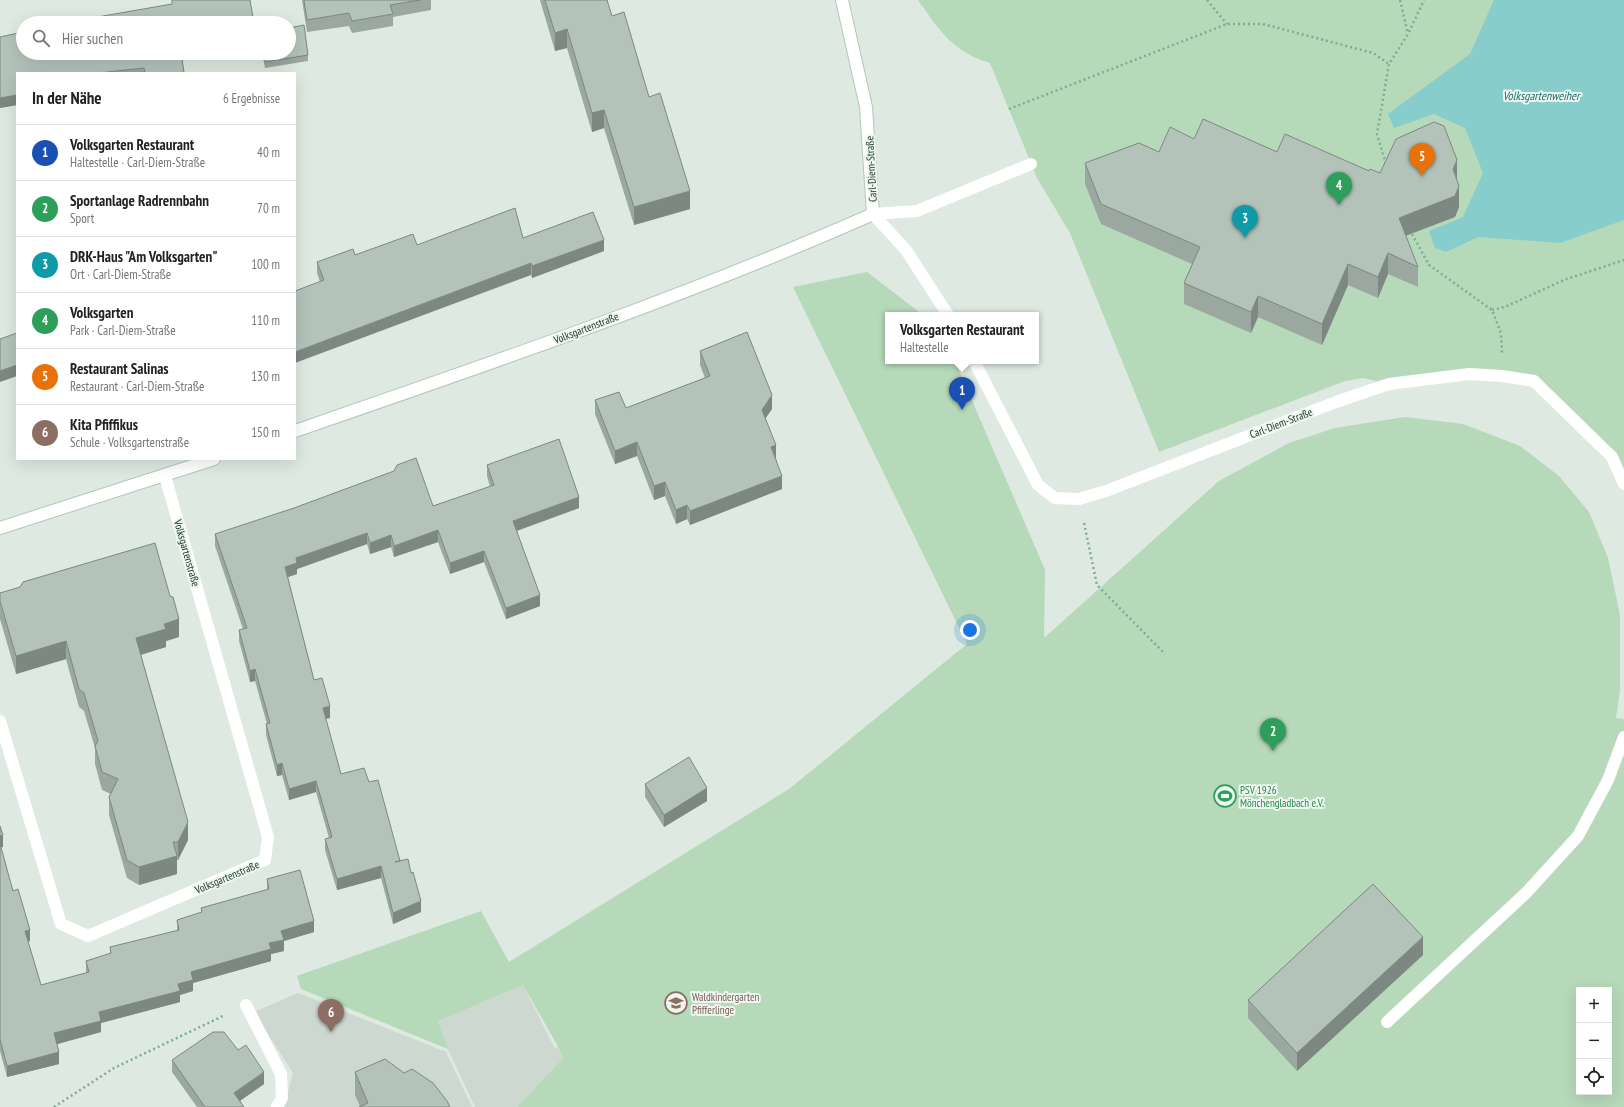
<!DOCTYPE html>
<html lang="de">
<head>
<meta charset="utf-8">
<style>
	body { margin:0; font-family:"PT Sans Narrow",sans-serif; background:#f6f6f6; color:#222 }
	.controls { position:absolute; right:12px; bottom:12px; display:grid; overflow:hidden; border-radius:0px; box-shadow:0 4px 16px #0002 }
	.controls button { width:36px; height:36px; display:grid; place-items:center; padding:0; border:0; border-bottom:1px solid #e0e0e0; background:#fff; color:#222; font:20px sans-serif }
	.you { position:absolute; left:970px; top:630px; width:14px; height:14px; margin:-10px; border:3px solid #fff; border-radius:50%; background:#1a73e8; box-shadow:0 0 0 6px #1a73e833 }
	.badge { display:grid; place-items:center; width:26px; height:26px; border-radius:50%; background:#111827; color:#fff; font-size:13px; font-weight:700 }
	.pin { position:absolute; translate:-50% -33px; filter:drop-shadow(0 1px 2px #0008) }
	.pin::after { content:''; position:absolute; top:21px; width:14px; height:12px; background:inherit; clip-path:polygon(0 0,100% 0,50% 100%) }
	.popup { position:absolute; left:885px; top:312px; width:154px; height:52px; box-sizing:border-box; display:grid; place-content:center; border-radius:0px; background:#fff; filter:drop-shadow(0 1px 3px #0005); font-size:13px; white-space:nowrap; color:#767676 }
	.popup b { font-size:15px; color:#222 }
	.popup::after { content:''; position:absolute; left:50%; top:100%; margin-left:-8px; border:8px solid transparent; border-top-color:#fff }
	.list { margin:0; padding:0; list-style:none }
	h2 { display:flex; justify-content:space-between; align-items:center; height:52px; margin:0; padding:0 16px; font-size:17px }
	h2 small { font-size:13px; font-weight:400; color:#767676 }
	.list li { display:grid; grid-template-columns:26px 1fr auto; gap:12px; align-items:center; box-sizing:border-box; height:56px; padding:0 16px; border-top:1px solid #e0e0e0 }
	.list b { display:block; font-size:15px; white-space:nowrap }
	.list p { margin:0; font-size:13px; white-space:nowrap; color:#767676 }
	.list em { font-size:13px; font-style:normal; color:#767676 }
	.icon { flex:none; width:22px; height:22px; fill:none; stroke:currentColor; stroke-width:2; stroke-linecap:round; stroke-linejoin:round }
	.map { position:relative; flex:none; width:1624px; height:1107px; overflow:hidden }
	.search { position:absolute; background:#fff; box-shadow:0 4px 16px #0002; left:16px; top:16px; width:280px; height:44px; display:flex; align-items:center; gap:10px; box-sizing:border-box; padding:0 14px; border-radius:22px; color:#767676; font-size:15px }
	.panel { position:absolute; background:#fff; box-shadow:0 4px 16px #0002; left:16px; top:72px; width:280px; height:388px; border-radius:0px }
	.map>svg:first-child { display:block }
	.built { fill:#ccd8d0 }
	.green { fill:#b6d9b9; fill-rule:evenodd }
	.water { fill:#86cdcb }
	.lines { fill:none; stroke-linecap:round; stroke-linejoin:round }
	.secondary-casing { stroke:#b1c8bb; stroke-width:14 }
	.path { stroke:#7fab95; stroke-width:2.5; stroke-dasharray:2 3; stroke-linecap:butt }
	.lane { stroke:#fff; stroke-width:12 }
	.street { stroke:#fff; stroke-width:12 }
	.secondary { stroke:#fff; stroke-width:12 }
	.wall { fill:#9aa8a0 }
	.shaded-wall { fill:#7d8882 }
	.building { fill:#b3c3ba; stroke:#7d8882 }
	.labels { text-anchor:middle; stroke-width:4; stroke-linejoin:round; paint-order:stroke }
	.street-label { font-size:11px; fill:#20372c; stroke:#edf6f0 }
	.leisure-label { font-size:11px; fill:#27864d; stroke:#edf6f0; text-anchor:start }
	.education-label { font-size:11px; fill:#785e54; stroke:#edf6f0; text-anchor:start }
	.water-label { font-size:12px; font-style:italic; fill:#1d706e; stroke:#edf6f0 }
</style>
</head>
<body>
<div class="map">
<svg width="1624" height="1107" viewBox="0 0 1624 1107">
	<rect width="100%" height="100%" fill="#dde9e1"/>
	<g class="built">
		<polygon points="704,930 786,1107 475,1107 448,1049 438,1021 523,985 555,1049"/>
		<polygon points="298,993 446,1052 472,1107 284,1107 293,1073 254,1012"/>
	</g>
	<g class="green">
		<path d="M918,0H1624V484L1612,457L1534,381L1502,376L1389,384L1363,378L1345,381L1159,452L1070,233L1037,178L990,63C953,52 939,30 918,0Z"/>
		<path d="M867,272L923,315H888V361H955L1045,570L1044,638L1219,481L1289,443L1335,428L1405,417L1463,424L1520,446L1559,476L1589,512L1608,558L1620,615V690L1616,718L1624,719V1107H518L564,1057L523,985L438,1021L448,1049L301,989L297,976L481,911L509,962L789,789L967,644L793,287ZM1579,990H1609V1092H1579Z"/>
	</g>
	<polygon class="water" points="1494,0 1624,0 1624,220 1560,243 1478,237 1446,252 1435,248 1429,231 1463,217 1483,173 1465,128 1434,114 1394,128 1388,114 1470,54"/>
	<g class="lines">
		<g class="secondary-casing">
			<g id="secondary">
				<path d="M295,431C489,364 685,297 873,214L866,107L842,0"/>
				<polyline points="0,528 214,459"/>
			</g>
		</g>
		<g class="path">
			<polyline points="1207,0 1227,24"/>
			<polyline points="1400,0 1408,34"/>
			<polyline points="1009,109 1227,24 1263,24 1373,53 1389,64"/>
			<polyline points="1386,164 1377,134 1389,64 1408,34 1424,0"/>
			<polyline points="1412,234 1429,265 1492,310 1501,333 1502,353"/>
			<polyline points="1492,310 1505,307 1564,280 1624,260"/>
			<polyline points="1084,523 1097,585 1165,654"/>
			<polyline points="54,1107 114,1068 225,1015"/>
		</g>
		<g class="lane">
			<polyline points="873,214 917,211 1031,164"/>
			<polyline points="246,1005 281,1074 282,1098 277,1107"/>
			<polyline points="1387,1022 1526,893 1578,836 1608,780 1624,737"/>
		</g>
		<g class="street">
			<polyline points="873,214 906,250 948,315"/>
			<polyline points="974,361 1038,485 1055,498 1079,499 1106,491 1336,402 1389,384 1469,374 1502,376 1534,381 1612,457 1624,484"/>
			<polyline points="0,721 61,924 88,936 265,860 268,837 165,476"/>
		</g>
		<use href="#secondary" class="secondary"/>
	</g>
	<g class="wall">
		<polygon points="302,0 431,0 431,10 393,17 393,26 352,33 349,26 307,32"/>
		<polygon points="540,0 607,0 612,16 649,97 690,209 634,225 604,128 592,132 567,48 555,51"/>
		<polygon points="0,37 184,72 184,73 17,73 17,105 0,108"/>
		<polygon points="262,53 289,53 308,55 308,61 265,68"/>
		<polygon points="1194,139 1277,152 1380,173 1457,180 1459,207 1455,217 1406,236 1418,267 1418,287 1388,274 1378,298 1348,285 1322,345 1258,317 1251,333 1184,304 1184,283 1192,264 1101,224 1085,184 1085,163 1159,152"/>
		<polygon points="523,238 604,251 532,278 531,275 320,282 317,273 317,262 417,245"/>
		<polygon points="700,351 772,409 765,419 776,458 782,489 690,525 687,519 676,524 665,496 654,500 637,456 615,464 595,414 595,400 626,408 705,378 700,365"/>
		<polygon points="487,465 579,508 517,531 540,606 506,619 484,562 450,574 438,542 394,557 391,547 370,554 367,544 297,569 297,574 288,577 314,680 330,718 325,719 341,774 369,782 421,912 393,924 381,878 337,890 325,850 325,839 329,838 316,792 289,800 282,775 277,776 266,735 266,724 267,724 255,681 250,682 239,641 239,630 243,629 215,546 215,534 433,506 490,487 487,476"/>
		<polygon points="0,593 179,637 166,641 166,647 141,655 188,840 178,860 177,860 177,874 139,885 127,878 109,815 109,797 111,794 102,790 95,764 95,748 84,711 79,707 66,659 16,674 0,619"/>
		<polygon points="645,784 707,801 664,827 645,797"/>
		<polygon points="0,826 3,847 1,847 13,891 30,941 28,942 41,985 86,973 86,961 110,954 110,947 177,931 177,920 201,913 201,908 267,890 267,879 314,932 284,941 284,951 271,954 271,961 193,983 193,991 180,995 180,1002 101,1023 101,1032 57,1044 59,1064 7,1077 0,1051"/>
		<polygon points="1423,955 1297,1071 1248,1018 1248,1000"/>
		<polygon points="172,1060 264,1084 240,1101 244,1107 197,1107 172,1072"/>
		<polygon points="355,1072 450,1107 360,1106 355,1095"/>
	</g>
	<g class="shaded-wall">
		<polygon points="567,29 567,48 555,51 555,33"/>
		<polygon points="17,95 17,105 0,108 0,98"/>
		<polygon points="604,110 604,128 592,132 592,113"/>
		<polygon points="1457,160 1457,180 1453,169"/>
		<polygon points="1459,186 1459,207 1455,217 1399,238 1399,218"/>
		<polygon points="690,191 690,209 634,225 634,207"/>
		<polygon points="604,240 604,251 532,278 532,266"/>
		<polygon points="1388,253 1388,274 1378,298 1378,277"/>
		<polygon points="531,263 531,275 295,363 295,352"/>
		<polygon points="1348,264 1348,285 1322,345 1322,324"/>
		<polygon points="1258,296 1258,317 1251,333 1251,312"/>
		<polygon points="17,365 17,376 0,382 0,371"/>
		<polygon points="772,395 772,409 762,423 762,410"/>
		<polygon points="637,442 637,456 615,464 615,451"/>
		<polygon points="776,445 776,459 771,447"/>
		<polygon points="782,476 782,489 690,525 690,511"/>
		<polygon points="665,482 665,496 654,500 654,486"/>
		<polygon points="579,497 579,508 513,532 513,521"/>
		<polygon points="687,505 687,519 676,524 676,510"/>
		<polygon points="438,530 438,542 394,557 394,546"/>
		<polygon points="367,533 367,544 297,569 297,574 285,578 285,567 296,558"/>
		<polygon points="391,535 391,547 370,554 370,543"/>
		<polygon points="484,551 484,562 450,574 450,563"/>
		<polygon points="540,595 540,606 506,619 506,608"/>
		<polygon points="179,619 179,637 166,641 166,647 136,656 136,638 164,624"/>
		<polygon points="66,641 66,659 16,674 16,656"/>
		<polygon points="255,669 255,681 250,682 250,671"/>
		<polygon points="330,706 330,718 323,719 323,708"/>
		<polygon points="282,763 282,775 277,776 277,765"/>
		<polygon points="316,781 316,792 289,800 289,789"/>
		<polygon points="707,788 707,801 664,827 664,815"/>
		<polygon points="188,822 188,840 178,860 178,842"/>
		<polygon points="3,835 3,847 0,848 0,836"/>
		<polygon points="177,856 177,874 139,885 139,867"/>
		<polygon points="381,866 381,878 337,890 337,879"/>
		<polygon points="421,901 421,912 393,924 393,913"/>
		<polygon points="314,921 314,932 284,941 284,951 271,954 271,961 193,983 193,991 180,995 180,1002 101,1023 101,1032 54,1045 54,1033 99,1012 178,984 191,972 269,943 281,931"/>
		<polygon points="30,930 30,941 25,942 25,931"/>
		<polygon points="1423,937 1423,955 1297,1071 1297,1053"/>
		<polygon points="59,1052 59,1064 7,1077 7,1066"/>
		<polygon points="264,1072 264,1084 234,1105 234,1093"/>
	</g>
	<g class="building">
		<polygon points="172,0 250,0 254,23 63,23 172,4"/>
		<polygon points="304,0 420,0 390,5 393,14 352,21 349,13 307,20"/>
		<polygon points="545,0 607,0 612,16 624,12 649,97 660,93 690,191 634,207 604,110 592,113 567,29 555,33"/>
		<polygon points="304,25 308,55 265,62 263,53 289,53 289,28"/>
		<polygon points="23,32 23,53 181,53 184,72 176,73 145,73 144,68 98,73 17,73 17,95 0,98 0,37"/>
		<polygon points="1203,119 1277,152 1285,134 1369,171 1370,169 1380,173 1396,139 1434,122 1444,126 1457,160 1453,169 1459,186 1455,196 1399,218 1418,267 1388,253 1378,277 1348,264 1322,324 1258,296 1251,312 1184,283 1200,247 1101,204 1085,163 1139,143 1159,152 1170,127 1194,139"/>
		<polygon points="515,208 523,238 593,212 604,240 532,266 531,263 295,352 295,291 324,280 317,262 353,249 355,255 413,234 417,245"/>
		<polygon points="747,332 772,395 762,410 776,445 771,447 782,476 690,511 687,505 676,510 665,482 654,486 637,442 615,451 595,400 619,392 626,408 710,376 700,351"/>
		<polygon points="17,333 17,365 0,371 0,339"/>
		<polygon points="559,439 579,497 513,521 540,595 506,608 484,551 450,563 438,530 394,546 391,535 370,543 367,533 296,558 297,563 285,567 314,680 322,678 330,706 323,708 341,774 364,768 369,782 378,780 400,861 395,862 408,859 411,873 413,872 421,901 393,913 381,866 337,879 325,839 332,837 316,781 289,789 282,763 277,765 266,724 270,723 255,669 250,671 239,630 247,628 215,534 294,508 394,471 397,465 416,458 433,506 494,485 487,465"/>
		<polygon points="155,543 170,596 173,597 179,619 164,624 166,629 136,638 188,822 178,842 173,842 177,856 139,867 127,860 109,797 118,779 102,772 95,746 98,741 84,693 79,689 66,641 16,656 0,601 0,593 20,587 23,582"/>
		<polygon points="689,757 707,788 664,815 645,784"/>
		<polygon points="0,826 3,835 0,836"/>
		<polygon points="0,844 13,891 18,889 30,930 25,931 41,985 89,972 86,961 111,953 110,947 179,930 177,920 202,912 201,908 269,889 267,879 300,870 314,921 281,931 284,940 269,943 271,949 191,972 193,980 178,984 180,991 99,1012 101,1021 54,1033 59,1052 7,1066 0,1039"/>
		<polygon points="1373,884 1423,937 1297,1053 1248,1000"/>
		<polygon points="213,1032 224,1032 238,1050 246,1045 264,1072 234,1093 244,1107 205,1107 172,1060"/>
		<polygon points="385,1059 404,1073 412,1069 433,1083 447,1101 450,1107 359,1107 368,1103 355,1072"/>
	</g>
	<defs>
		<g id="stadium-ring" transform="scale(1.15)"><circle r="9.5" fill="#edf6f0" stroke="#2e9e5b" stroke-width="1.5"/><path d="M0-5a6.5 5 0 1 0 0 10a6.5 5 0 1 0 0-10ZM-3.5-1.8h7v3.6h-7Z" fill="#2e9e5b"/></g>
		<g id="school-ring" transform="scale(1.15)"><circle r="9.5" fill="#edf6f0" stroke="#8d6e63" stroke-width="1.5"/><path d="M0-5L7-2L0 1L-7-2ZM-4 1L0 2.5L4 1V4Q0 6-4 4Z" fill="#8d6e63"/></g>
	</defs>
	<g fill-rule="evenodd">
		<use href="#stadium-ring" x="1225" y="796"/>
		<use href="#school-ring" x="676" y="1003"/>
	</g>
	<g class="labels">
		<g class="street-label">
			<text transform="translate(871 169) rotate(-93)" y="4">Carl-Diem-Straße</text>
			<text transform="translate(586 328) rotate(-21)" y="4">Volksgartenstraße</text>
			<text transform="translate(1281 423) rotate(-21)" y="4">Carl-Diem-Straße</text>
			<text transform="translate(187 553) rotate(74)" y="4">Volksgartenstraße</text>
			<text transform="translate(227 877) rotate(-23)" y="4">Volksgartenstraße</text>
		</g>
		<g class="leisure-label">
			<text x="1240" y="794">PSV 1926<tspan x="1240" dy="13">Mönchengladbach e.V.</tspan></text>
		</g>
		<g class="education-label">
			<text x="692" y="1001">Waldkindergarten<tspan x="692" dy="13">Pfifferlinge</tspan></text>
		</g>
		<g class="water-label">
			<text x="1541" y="100">Volksgartenweiher</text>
		</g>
	</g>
</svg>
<div class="controls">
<button>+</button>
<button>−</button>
<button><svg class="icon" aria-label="locate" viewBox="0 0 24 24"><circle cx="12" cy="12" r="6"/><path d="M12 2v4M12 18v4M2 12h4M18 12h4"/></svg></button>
</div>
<div class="you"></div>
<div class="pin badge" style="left:962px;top:410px;background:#1a4fb4">1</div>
<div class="popup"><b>Volksgarten Restaurant</b>Haltestelle</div>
<div class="pin badge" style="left:1273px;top:751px;background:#2e9e5b">2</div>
<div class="pin badge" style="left:1245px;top:238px;background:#0f9aa8">3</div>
<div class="pin badge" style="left:1339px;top:205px;background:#2e9e5b">4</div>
<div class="pin badge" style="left:1422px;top:176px;background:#e8710a">5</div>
<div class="pin badge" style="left:331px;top:1032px;background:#8d6e63">6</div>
<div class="search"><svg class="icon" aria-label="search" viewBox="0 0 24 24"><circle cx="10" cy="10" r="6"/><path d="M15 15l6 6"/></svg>Hier suchen</div>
<section class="panel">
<h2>In der Nähe<small>6 Ergebnisse</small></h2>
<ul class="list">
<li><span class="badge" style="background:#1a4fb4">1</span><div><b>Volksgarten Restaurant</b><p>Haltestelle · Carl-Diem-Straße</p></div><em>40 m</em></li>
<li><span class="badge" style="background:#2e9e5b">2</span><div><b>Sportanlage Radrennbahn</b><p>Sport</p></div><em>70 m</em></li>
<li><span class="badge" style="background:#0f9aa8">3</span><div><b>DRK-Haus &quot;Am Volksgarten&quot;</b><p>Ort · Carl-Diem-Straße</p></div><em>100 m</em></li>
<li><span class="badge" style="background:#2e9e5b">4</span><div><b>Volksgarten</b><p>Park · Carl-Diem-Straße</p></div><em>110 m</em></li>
<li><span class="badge" style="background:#e8710a">5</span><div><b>Restaurant Salinas</b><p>Restaurant · Carl-Diem-Straße</p></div><em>130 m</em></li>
<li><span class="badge" style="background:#8d6e63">6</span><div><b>Kita Pfiffikus</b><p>Schule · Volksgartenstraße</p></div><em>150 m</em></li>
</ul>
</section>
</div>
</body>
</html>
